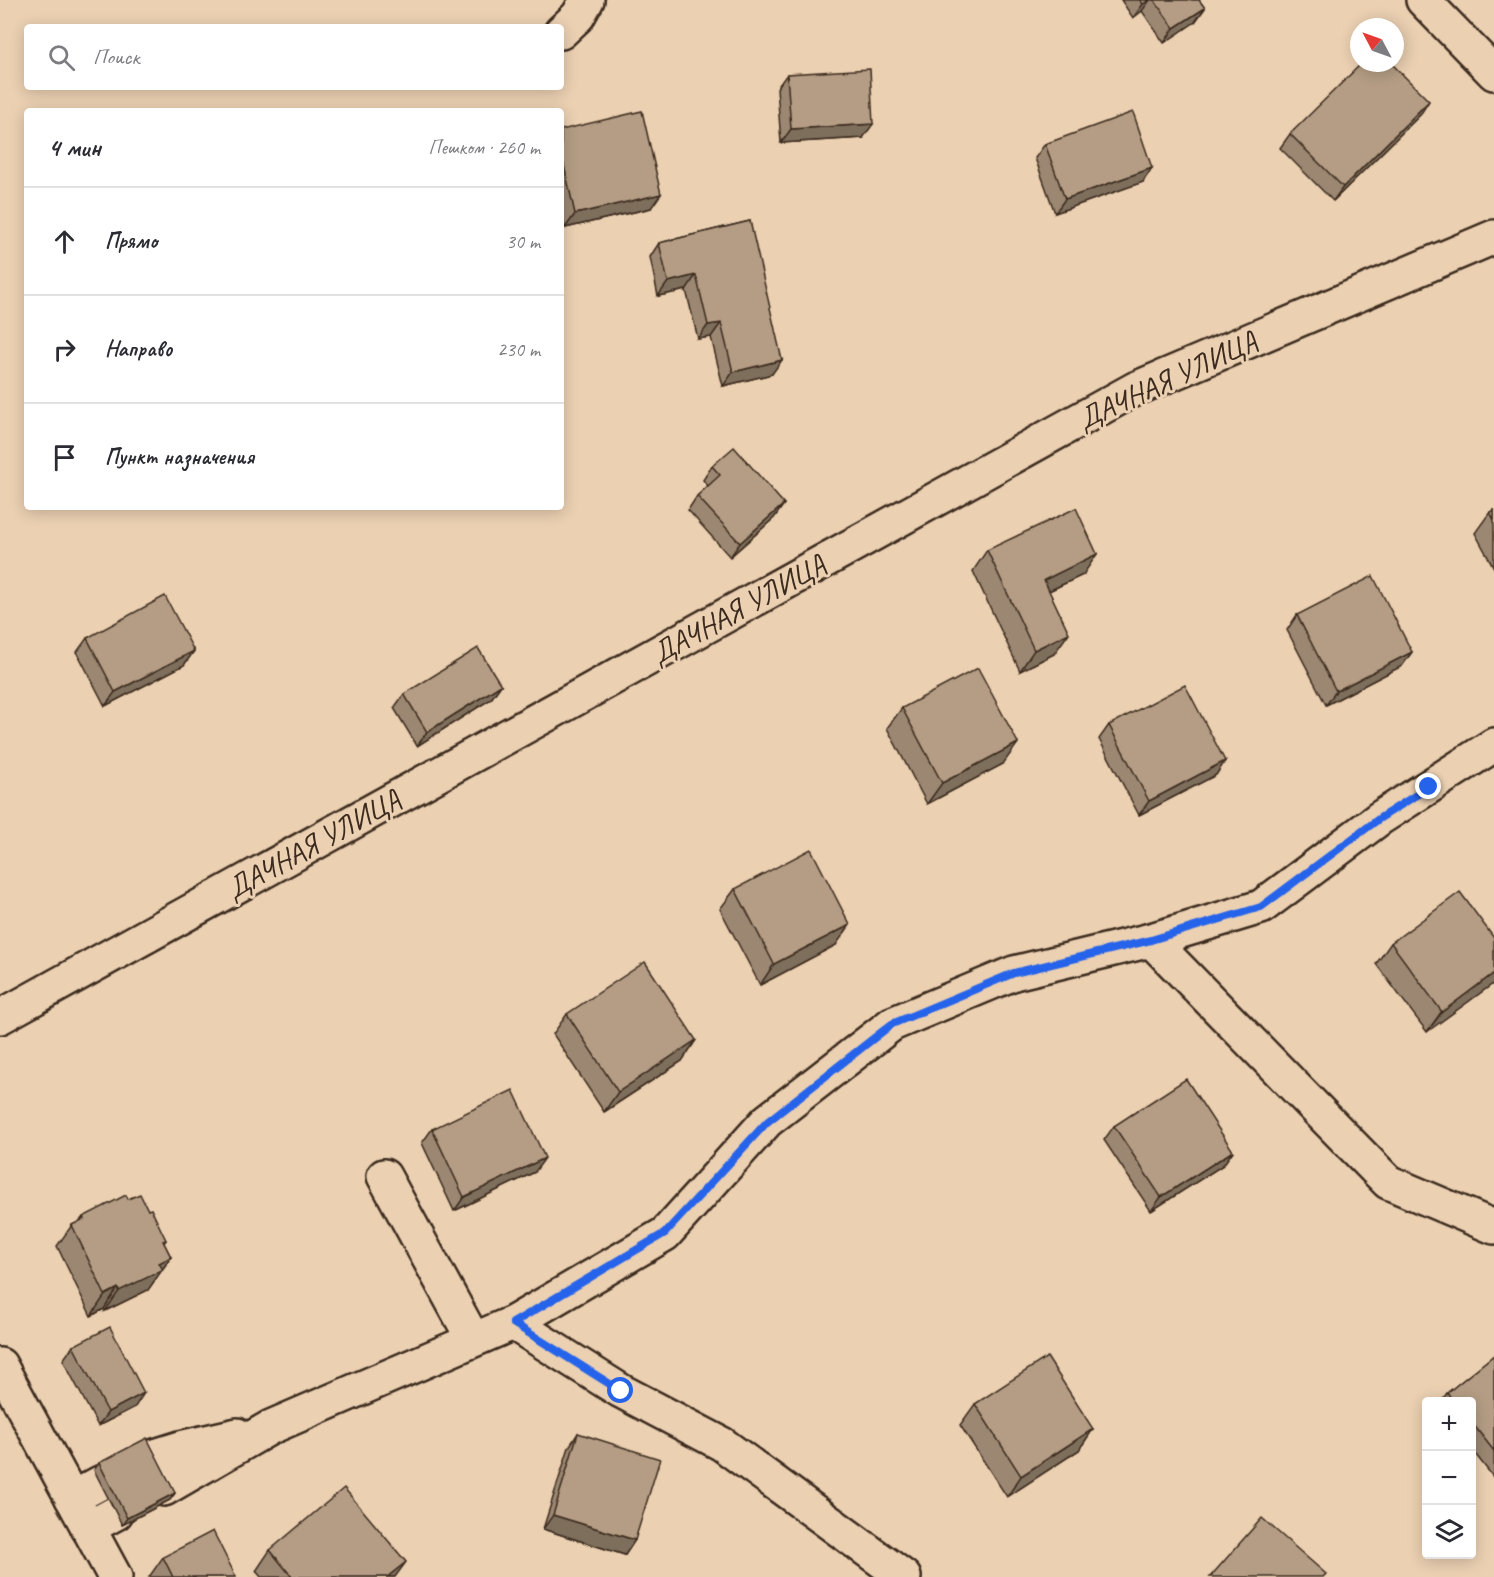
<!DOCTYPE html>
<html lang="ru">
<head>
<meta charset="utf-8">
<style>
	body { margin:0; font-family:Caveat,sans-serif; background:#f2f2f3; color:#2b2b33 }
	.controls { position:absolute; right:18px; bottom:18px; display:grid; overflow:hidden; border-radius:6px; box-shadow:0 3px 15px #0003 }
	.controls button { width:54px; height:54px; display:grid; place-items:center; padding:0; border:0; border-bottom:2px solid #e1e1e2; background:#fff; color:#2b2b33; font:30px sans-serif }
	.compass { position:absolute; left:1350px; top:18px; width:54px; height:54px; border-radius:50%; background:#fff; box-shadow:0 3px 15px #0003; rotate:311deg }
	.stop { position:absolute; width:18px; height:18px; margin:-14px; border:4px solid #2563eb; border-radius:50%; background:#fff }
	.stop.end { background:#2563eb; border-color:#fff; box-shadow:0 2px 6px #0008 }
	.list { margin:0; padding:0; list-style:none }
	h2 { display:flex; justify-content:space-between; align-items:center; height:78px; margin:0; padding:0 24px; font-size:26px }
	h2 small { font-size:20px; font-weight:400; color:#7c7c81 }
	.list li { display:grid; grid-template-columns:39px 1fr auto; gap:18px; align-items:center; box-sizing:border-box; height:108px; padding:0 24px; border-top:2px solid #e1e1e2 }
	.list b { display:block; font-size:22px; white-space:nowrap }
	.list em { font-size:20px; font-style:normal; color:#7c7c81 }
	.icon { flex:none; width:33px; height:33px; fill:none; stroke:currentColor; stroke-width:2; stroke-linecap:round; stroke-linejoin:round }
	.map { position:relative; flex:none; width:1494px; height:1577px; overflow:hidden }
	.search { position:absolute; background:#fff; box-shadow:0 3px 15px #0003; left:24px; top:24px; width:540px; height:66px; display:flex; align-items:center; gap:15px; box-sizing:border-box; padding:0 21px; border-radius:6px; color:#7c7c81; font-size:22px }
	.panel { position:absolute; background:#fff; box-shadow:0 3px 15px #0003; left:24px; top:108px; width:540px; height:402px; border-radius:6px }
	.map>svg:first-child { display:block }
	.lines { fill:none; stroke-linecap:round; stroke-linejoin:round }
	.minor-casing { stroke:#3b2a1e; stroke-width:38 }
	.minor { stroke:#ebd0b2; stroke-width:33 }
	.wall { fill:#9b8772; stroke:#3b2a1e; stroke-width:1.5 }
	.shaded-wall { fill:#7e6e5c; stroke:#3b2a1e; stroke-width:1.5 }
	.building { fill:#b49d84; stroke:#3b2a1e; stroke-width:1.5 }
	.route { stroke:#2563eb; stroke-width:8 }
	.labels { text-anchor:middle; stroke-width:6; stroke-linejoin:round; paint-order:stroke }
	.street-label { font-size:30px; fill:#3b2a1e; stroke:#ebd0b2 }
</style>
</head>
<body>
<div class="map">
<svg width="1494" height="1577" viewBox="0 0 1494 1577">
	<rect width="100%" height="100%" fill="#ebd0b2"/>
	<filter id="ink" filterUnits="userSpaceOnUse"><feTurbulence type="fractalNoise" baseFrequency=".0167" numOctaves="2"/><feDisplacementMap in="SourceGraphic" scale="12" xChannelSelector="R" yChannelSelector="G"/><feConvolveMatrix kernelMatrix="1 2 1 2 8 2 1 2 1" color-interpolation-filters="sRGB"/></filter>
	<g filter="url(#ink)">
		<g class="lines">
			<g class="minor-casing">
				<g id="minor">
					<polyline points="1423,0 1494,73"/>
					<polyline points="561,32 578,16 587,0"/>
					<polyline points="1151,940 1388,1182 1494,1227"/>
					<polyline points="0,1017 1135,389 1494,237"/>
					<polyline points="384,1176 473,1339"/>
					<polyline points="513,1323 621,1391 722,1444 904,1577"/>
					<polyline points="0,1365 115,1577"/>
					<polyline points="149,1458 184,1447 237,1435"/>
					<polyline points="164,1489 271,1427 513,1323 665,1234 767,1121 892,1024 1014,973 1151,940 1261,907 1380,818 1494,745"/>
					<polyline points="72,1498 100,1483"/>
					<polyline points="88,1528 116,1513"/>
				</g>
			</g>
			<use href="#minor" class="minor"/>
		</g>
		<g class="wall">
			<polygon points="1121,0 1199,0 1205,8 1195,22 1164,43 1142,11 1133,18"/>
			<polygon points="787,74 863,138 781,143 777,88"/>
			<polygon points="1420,115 1333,201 1280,148 1290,134"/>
			<polygon points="561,130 651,208 565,228 561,210"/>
			<polygon points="1045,144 1143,182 1055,213 1035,158"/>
			<polygon points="750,221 772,374 723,386 711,337 698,339 686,290 658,296 650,257 659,243"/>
			<polygon points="712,466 784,504 774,518 730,557 688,510 697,496 708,486 703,480"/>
			<polygon points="1494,510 1494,568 1475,533 1490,512"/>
			<polygon points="987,550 1083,575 1049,591 1054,654 1020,671 973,571"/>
			<polygon points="1297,615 1412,652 1402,666 1326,705 1287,630"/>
			<polygon points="87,638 194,651 184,665 105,706 77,652"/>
			<polygon points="501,685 491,699 417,746 394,708 404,694"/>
			<polygon points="902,708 1003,764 927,804 887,728"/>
			<polygon points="1109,725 1225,761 1216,775 1139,815 1099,739"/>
			<polygon points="735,889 836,945 760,985 720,909"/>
			<polygon points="1494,938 1427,1032 1376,964 1391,943"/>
			<polygon points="567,1014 696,1040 682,1061 604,1112 553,1034"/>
			<polygon points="1114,1126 1233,1151 1223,1165 1151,1211 1104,1140"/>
			<polygon points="432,1129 535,1172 454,1211 422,1143"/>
			<polygon points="128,1199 148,1210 166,1240 164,1243 171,1257 148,1290 105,1311 104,1309 91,1316 57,1246 72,1225 79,1222 83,1217"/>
			<polygon points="73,1346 135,1407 98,1426 63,1360"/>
			<polygon points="1494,1355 1494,1478 1472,1450 1472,1401 1441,1401 1447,1393"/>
			<polygon points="975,1404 1093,1429 1079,1450 1007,1497 960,1425"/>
			<polygon points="578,1433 635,1540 625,1555 543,1529 569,1447"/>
			<polygon points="99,1463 175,1493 170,1500 122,1525 94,1470"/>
			<polygon points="270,1550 395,1577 261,1577 256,1571"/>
			<polygon points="163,1557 236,1577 149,1577"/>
		</g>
		<g class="shaded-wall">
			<polygon points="1149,0 1150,0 1142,11 1133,18 1143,4"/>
			<polygon points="1205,8 1195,22 1164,43 1174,28"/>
			<polygon points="1429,101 1420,115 1333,201 1343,187"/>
			<polygon points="873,124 863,138 781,143 791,129"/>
			<polygon points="1152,168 1143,182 1055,213 1065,199"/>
			<polygon points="661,194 651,208 565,228 575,214"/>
			<polygon points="696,275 686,290 658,296 668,282"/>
			<polygon points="721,323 711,337 698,339 708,325"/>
			<polygon points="782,360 772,374 723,386 733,372"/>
			<polygon points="784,504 774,518 730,557 740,543"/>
			<polygon points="1097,554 1083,575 1029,600 1044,580"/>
			<polygon points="1069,633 1054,654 1020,671 1034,650"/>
			<polygon points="194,651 184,665 105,706 115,692"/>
			<polygon points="1412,652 1402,666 1326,705 1336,691"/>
			<polygon points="501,685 491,699 417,746 427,732"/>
			<polygon points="1018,743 1003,764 927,804 942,783"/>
			<polygon points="1225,761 1216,775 1139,815 1149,801"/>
			<polygon points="850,925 836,945 760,985 774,964"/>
			<polygon points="1494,973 1494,983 1427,1032 1442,1012"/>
			<polygon points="696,1040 682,1061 604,1112 618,1092"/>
			<polygon points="1233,1151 1223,1165 1151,1211 1161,1197"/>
			<polygon points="545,1158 535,1172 454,1211 464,1197"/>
			<polygon points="171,1257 148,1290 105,1311 119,1291 159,1263"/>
			<polygon points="118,1288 104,1309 91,1316 105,1295"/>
			<polygon points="144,1393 135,1407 98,1426 108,1412"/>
			<polygon points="1093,1429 1079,1450 1007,1497 1021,1476"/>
			<polygon points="175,1493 170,1500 122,1525 127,1518"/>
			<polygon points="553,1515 635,1540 625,1555 543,1529"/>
			<polygon points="406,1562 395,1577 387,1577"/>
		</g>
		<g class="building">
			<polygon points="1140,0 1149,0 1143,4"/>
			<polygon points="1154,0 1199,0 1205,8 1174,28"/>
			<polygon points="1362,63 1391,63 1429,101 1343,187 1290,134"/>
			<polygon points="870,69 873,124 791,129 787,74"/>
			<polygon points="642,111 661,194 575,214 561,152 561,130"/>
			<polygon points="1133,112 1152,168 1065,199 1045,144"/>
			<polygon points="750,221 782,360 733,372 721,323 708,325 696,275 668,282 659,243"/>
			<polygon points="734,447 784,504 740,543 697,496 720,475 712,466"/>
			<polygon points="1076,508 1097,554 1044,580 1069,633 1034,650 987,550"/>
			<polygon points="1494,510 1494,520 1490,512"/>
			<polygon points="1373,576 1412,652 1336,691 1297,615"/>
			<polygon points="165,596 194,651 115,692 87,638"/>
			<polygon points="478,648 501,685 427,732 404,694"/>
			<polygon points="978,668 1018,743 942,783 902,708"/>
			<polygon points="1185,685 1225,761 1149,801 1109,725"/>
			<polygon points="811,849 850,925 774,964 735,889"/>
			<polygon points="1460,892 1494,938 1494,973 1442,1012 1391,943"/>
			<polygon points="645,962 696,1040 618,1092 567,1014"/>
			<polygon points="1186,1079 1233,1151 1161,1197 1114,1126"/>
			<polygon points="513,1090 545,1158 464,1197 432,1129"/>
			<polygon points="140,1194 148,1210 151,1209 166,1240 163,1241 171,1257 159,1263 163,1270 119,1291 118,1288 105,1295 72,1225 84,1219 83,1217 126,1195 128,1199"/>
			<polygon points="110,1327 144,1393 108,1412 73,1346"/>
			<polygon points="1494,1355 1494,1451 1472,1423 1472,1401 1454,1401 1447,1393"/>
			<polygon points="1047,1357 1093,1429 1021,1476 975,1404"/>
			<polygon points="578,1433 660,1459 635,1540 553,1515"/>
			<polygon points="147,1438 175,1493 127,1518 99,1463"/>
			<polygon points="344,1488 406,1562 387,1577 292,1577 270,1550"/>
			<polygon points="1262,1518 1326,1574 1323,1577 1210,1577"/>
			<polygon points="213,1531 236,1577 173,1577 163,1557"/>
		</g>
	</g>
	<g class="lines" filter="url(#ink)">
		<polyline class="route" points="621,1391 513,1323 665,1233 767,1122 892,1024 1014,973 1151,940 1261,907 1380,818 1429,787"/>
	</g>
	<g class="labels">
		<g class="street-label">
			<text transform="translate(1167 380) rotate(-25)" y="10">ДАЧНАЯ УЛИЦА</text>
			<text transform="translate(738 609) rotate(-29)" y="10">ДАЧНАЯ УЛИЦА</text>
			<text transform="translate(313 844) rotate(-29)" y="10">ДАЧНАЯ УЛИЦА</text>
		</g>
	</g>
</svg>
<div class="controls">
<button>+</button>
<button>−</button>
<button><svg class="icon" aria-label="layers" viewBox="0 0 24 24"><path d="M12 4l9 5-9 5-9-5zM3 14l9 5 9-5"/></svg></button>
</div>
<svg class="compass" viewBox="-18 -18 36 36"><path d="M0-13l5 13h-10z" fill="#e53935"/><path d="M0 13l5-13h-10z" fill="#7c7c81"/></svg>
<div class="stop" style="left:621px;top:1391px"></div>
<div class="stop end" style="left:1429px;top:787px"></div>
<div class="search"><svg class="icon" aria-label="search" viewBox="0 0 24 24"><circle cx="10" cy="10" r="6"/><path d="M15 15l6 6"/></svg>Поиск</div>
<section class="panel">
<h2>4 мин<small>Пешком · 260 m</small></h2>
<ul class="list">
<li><svg class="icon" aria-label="ahead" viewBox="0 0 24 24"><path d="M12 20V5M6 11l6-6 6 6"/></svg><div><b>Прямо</b></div><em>30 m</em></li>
<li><svg class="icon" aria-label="right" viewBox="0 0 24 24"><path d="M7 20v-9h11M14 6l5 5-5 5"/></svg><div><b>Направо</b></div><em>230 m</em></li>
<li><svg class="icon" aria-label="arrive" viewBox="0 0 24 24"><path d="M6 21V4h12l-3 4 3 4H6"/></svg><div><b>Пункт назначения</b></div></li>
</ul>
</section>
</div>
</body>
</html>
